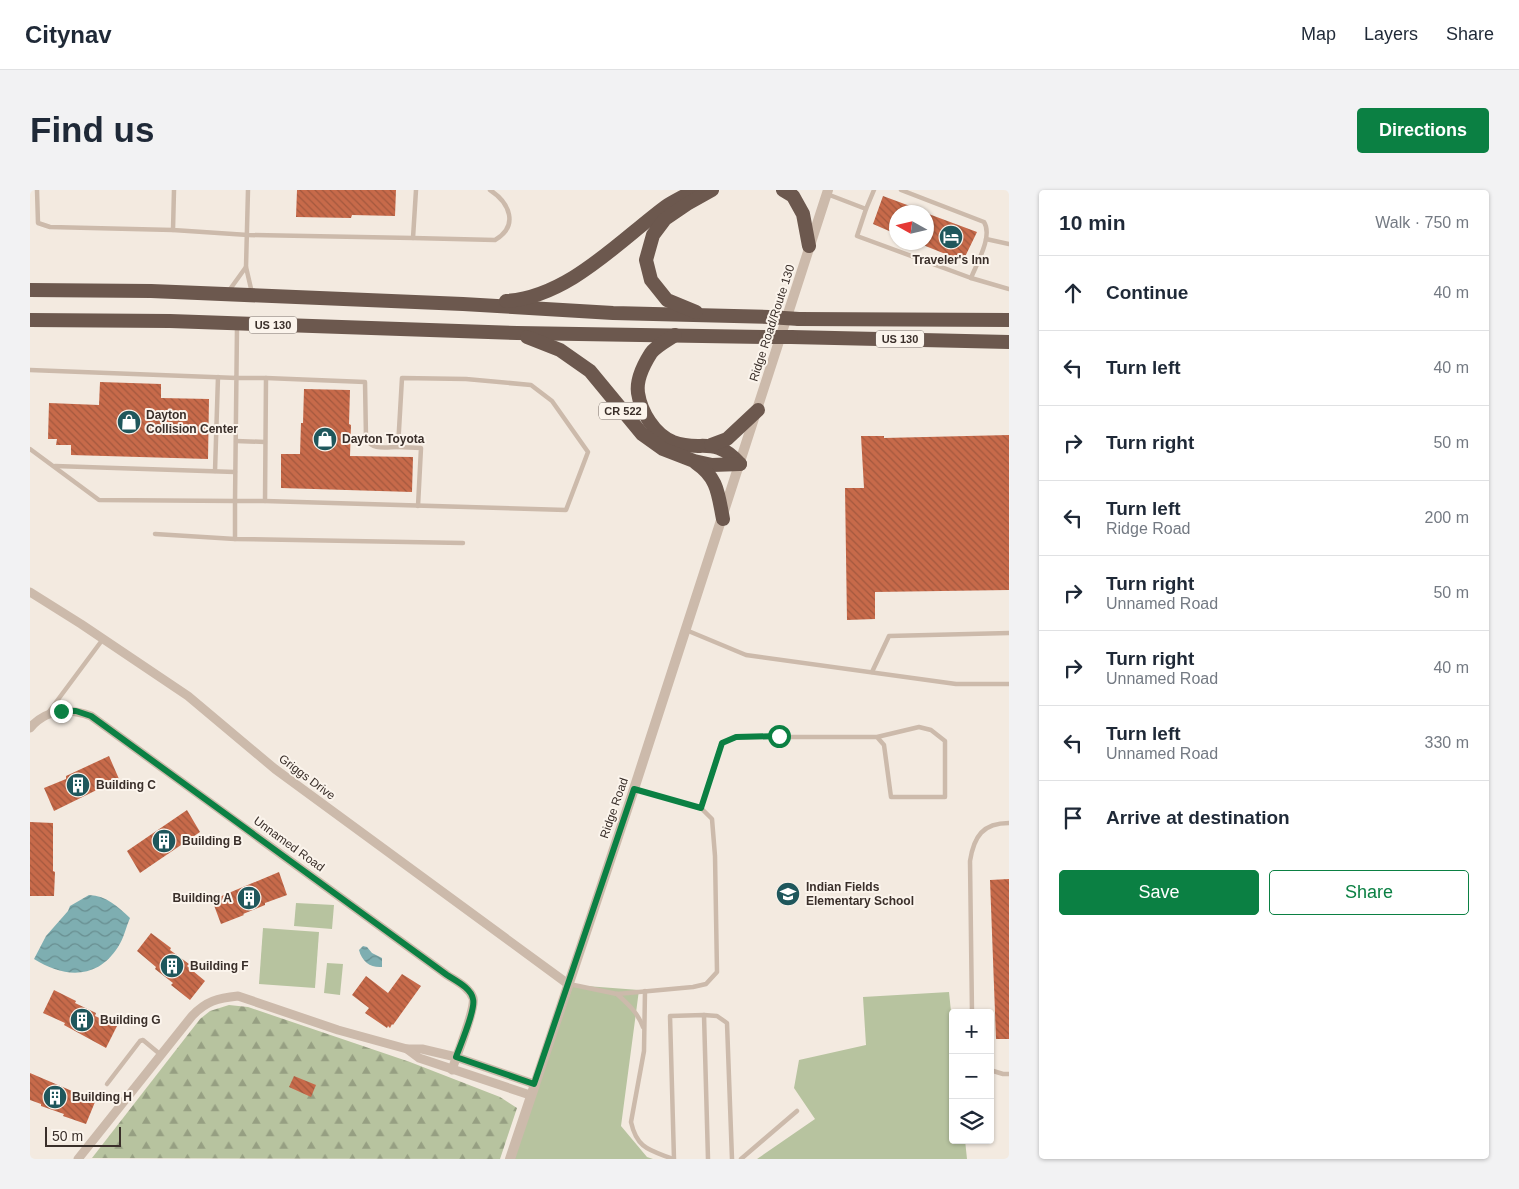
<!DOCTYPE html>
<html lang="en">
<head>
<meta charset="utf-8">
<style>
	body { margin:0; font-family:Helvetica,sans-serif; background:#f2f2f3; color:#1f2937 }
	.controls { position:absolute; right:15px; bottom:15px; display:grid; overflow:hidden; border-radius:5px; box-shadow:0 1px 4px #0004 }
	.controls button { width:45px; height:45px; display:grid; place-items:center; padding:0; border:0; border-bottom:1px solid #e0e1e3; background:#fff; color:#1f2937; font:25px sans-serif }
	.compass { position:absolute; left:859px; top:15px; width:45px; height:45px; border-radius:50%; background:#fff; box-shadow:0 1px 4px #0004; rotate:278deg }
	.scale { position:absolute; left:15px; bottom:12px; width:76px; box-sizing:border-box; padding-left:5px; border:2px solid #3a2f2a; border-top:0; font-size:14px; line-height:18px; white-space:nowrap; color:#3a2f2a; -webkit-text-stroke:4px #fbf4ec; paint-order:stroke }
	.stop { position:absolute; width:15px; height:15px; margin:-11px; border:4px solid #0b8043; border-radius:50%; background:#fff }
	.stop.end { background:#0b8043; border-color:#fff; box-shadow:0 1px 5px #0008 }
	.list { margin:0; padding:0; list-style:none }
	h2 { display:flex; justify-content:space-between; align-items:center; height:65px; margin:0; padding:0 20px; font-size:21px }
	h2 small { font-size:16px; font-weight:400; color:#747a83 }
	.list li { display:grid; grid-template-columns:32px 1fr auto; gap:15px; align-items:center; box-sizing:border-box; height:75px; padding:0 20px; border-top:1px solid #e0e1e3 }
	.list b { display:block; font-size:19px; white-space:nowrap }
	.list p { margin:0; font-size:16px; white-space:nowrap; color:#747a83 }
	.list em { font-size:16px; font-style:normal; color:#747a83 }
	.actions { display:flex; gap:10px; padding:15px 20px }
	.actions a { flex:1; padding:11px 0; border:1px solid #0b8043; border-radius:5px; text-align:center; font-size:18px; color:#0b8043 }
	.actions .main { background:#0b8043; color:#fff }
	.icon { flex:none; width:28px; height:28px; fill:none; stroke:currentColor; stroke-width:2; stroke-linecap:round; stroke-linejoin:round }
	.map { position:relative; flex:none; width:979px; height:969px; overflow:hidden; border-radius:5px }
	header { display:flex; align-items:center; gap:30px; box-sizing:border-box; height:70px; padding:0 25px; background:#fff; border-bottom:1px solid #e0e1e3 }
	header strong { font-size:24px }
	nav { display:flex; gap:28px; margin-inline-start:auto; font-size:18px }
	.intro { display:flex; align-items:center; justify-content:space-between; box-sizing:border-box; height:120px; padding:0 30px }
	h1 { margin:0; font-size:35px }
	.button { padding:12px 22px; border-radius:5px; background:#0b8043; color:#fff; font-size:18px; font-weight:700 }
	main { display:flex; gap:30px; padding:0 30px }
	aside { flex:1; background:#fff; border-radius:5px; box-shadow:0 1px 4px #0004 }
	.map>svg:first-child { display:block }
	.green { fill:#b7c39f }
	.forest { fill:url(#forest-firs) }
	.water { fill:url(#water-waves) }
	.building { fill:url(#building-back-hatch) }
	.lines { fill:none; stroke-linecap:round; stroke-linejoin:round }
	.service { stroke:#ccbaab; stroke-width:4.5 }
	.minor { stroke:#ccbaab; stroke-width:9 }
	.tertiary { stroke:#ccbaab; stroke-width:10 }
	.trunk { stroke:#6c584e; stroke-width:14 }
	.trunk-bridge { stroke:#6c584e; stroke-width:14 }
	.route { stroke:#0b8043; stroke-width:6 }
	.labels { text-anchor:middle; stroke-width:4; stroke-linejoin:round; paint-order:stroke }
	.shield { fill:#fbf4ec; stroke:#746a64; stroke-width:1 }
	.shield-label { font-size:11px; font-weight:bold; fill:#3a2f2a }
	.poi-label { font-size:12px; font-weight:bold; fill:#3a2f2a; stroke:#fbf4ec; text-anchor:start }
	.street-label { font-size:12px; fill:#3a2f2a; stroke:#fbf4ec }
</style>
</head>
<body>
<header>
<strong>Citynav</strong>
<nav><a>Map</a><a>Layers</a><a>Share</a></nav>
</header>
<div class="intro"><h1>Find us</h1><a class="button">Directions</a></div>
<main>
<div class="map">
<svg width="979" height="969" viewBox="0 0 979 969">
	<defs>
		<pattern id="forest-firs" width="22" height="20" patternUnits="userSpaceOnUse" patternTransform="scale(1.25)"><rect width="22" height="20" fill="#b7c39f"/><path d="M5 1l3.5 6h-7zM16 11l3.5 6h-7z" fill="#969f82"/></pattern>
		<pattern id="water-waves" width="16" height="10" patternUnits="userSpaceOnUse" patternTransform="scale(1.25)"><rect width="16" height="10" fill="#7eaeb1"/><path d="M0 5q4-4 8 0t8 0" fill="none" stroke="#688e90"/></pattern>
		<pattern id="building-back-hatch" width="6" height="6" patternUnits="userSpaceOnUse" patternTransform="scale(1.25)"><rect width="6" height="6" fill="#c76a4a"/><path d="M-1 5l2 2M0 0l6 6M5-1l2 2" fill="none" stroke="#a3583e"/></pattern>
	</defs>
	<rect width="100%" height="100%" fill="#f3eae0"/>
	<g class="green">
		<polygon points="266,713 304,715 302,739 264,736"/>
		<polygon points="233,738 289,742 285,798 229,794"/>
		<polygon points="297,773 313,774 310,805 294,803"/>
		<polygon points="543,795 609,800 591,936 617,967 623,969 484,969"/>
		<polygon points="919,802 923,841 923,950 935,950 937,969 727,969 785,929 764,898 769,870 836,855 833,807"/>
	</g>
	<polygon class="forest" points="199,815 218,817 380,872 470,907 487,918 470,969 62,968 170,829 180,821"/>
	<g class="water">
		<path d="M59,705C77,706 87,716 100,728C96,737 94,748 88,757C67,790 34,788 4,769L16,746L38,721L40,716Z"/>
		<path d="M333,756L337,757L342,763L352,768V777C341,778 332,772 329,760Z"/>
	</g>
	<g class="building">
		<polygon points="267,0 366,0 365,26 322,25 321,28 266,27"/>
		<polygon points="853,6 896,22 866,22 866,44 843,34"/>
		<polygon points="896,23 947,42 933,71 888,53 896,52"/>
		<polygon points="70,192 131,194 131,208 179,209 178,269 41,265 41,255 26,255 27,249 18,249 19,213 69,215"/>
		<polygon points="274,199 320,200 319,234 321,235 320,266 383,267 382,302 251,298 251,264 270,264 271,233 273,233"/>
		<polygon points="979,245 979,400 845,402 845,429 817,430 815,298 834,298 831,246 854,246 854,248"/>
		<polygon points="79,566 89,589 24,621 14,598 36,589 36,586"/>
		<polygon points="157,620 170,642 110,683 97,661"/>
		<polygon points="0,632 23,633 23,681 25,682 24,706 0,706"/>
		<polygon points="249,682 257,705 235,713 235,715 213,724 214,725 191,734 182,710"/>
		<polygon points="979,689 979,849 966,849 960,690"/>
		<polygon points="121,743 141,758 140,760 159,774 157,776 175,791 160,810 141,795 143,793 125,779 126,777 107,761"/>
		<polygon points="372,784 391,796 363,835 362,834 360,838 358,836 357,838 335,823 339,818 322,805 336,786 358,803"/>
		<polygon points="24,800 46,811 45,813 66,823 65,826 87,836 76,858 34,835 35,833 13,823"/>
		<polygon points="0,883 42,901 41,903 65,912 56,934 33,926 34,924 11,916 11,914 0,910"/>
		<polygon points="264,886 286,895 281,907 259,897"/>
	</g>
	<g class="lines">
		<g class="service">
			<polyline points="7,0 8,33 20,37 143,40"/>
			<polyline points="144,0 143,40 218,45 383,48 386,0"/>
			<polyline points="218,0 216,77 222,103"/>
			<polyline points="797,4 836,19 844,0"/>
			<path d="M836,19L827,46L941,88C947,73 963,46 954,32L871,0"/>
			<path d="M383,48L465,50C489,36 480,13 460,0"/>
			<polyline points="956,49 979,54"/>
			<polyline points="941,88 979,99"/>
			<polyline points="198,102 216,77"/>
			<polyline points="0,180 207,188 236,188 235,311 205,311 207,137"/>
			<polyline points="206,251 235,252"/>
			<polyline points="368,257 391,258 388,316"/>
			<polyline points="0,259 69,310 205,311 205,349"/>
			<polyline points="25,276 205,282"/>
			<polyline points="185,281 188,187"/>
			<path d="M235,311L536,320L558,262L522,211L501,195L436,189L372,188L368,257C356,257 342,261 336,248L335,192L236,188"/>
			<polyline points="125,344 205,349 433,353"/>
			<polyline points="656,440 716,465 926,494 979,494"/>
			<polyline points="842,482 859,446 979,443"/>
			<polyline points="18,523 73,449"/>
			<polyline points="671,618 692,553 707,547 847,547 854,555 861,607 915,607 915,551 901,540 889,537 847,547"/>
			<polyline points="539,794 587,804 663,797 676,794 687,782 685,666 682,629 671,618 604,599"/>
			<path d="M615,801L614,861L601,932C607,959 620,960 643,969"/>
			<path d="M587,804C598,814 608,823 613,837"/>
			<path d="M942,823L940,671C944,646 953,633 979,633"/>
			<polyline points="674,825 687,826 697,833 702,969"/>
			<polyline points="960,880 973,884 979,884"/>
			<polyline points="77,894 110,851 113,850 131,865"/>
			<polyline points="644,969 640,826 674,825 678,969"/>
			<polyline points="711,969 767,921"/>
		</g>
		<g class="minor">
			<polyline points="0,402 51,434 158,506 245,579 538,794"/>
			<path d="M0,538C16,519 39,518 61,526L417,785C426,791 439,797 443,808C446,818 426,867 422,880"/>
			<polyline points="377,859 389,868 500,905"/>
			<path d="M48,969L162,826C176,811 188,808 208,806L308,840L377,859H392L426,867L504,894"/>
		</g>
		<polyline class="tertiary" points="480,969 604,599 798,0"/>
		<g class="trunk">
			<polyline points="753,0 763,6 773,24 779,56"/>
			<polyline points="0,100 121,101 433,114 583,123 739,127"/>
			<path d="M476,111C538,107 588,52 635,17C644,11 655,6 665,0"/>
			<polyline points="666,122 637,110 621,90 616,70 623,45 635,29 657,14 682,0"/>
			<polyline points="769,129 979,130"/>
			<polyline points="0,130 140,131 487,143 736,147"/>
			<path d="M645,145C638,150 626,156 621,163C614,174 606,190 608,203C611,222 624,244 643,252C672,263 683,244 710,274"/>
			<polyline points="497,147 530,160 560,181 612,244 633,259 664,271 682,275 710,274"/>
			<polyline points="761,147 979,152"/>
			<polyline points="681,255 697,249 728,220"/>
			<path d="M666,273C688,288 688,304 693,329"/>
		</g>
		<g class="trunk-bridge">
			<polyline points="739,127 769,129"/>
			<polyline points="736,147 761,147"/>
		</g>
	</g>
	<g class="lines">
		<path class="route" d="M31,521H46L61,526L417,785C426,791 441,798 443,809C446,819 430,856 426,867L504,894L604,599L671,618L692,553L706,547L749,546"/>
	</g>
	<defs>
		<g id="hotel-disc" transform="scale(1.25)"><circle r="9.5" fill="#1f575c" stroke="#fbf4ec"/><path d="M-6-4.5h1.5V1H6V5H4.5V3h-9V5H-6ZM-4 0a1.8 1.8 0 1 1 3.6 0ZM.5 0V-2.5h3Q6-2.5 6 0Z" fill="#fff"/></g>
		<g id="shop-disc" transform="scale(1.25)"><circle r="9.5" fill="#1f575c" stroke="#fbf4ec"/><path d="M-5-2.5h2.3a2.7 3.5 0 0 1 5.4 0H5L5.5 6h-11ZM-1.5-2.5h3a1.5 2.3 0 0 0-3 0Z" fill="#fff"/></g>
		<g id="building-disc" transform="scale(1.25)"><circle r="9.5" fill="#1f575c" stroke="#fbf4ec"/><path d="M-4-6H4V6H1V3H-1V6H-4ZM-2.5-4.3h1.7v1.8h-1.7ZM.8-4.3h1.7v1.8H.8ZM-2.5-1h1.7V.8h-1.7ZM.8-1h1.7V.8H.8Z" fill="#fff"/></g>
		<g id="school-disc" transform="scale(1.25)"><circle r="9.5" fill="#1f575c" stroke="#fbf4ec"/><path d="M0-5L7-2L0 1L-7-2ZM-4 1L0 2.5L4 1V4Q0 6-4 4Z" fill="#fff"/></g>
	</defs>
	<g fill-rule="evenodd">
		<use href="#hotel-disc" x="921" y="47"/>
		<use href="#shop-disc" x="99" y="232"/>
		<use href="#shop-disc" x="295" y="249"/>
		<use href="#building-disc" x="48" y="595"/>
		<use href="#building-disc" x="134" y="651"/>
		<use href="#school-disc" x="758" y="704"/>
		<use href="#building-disc" x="219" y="708"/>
		<use href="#building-disc" x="142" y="776"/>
		<use href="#building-disc" x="52" y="830"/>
		<use href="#building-disc" x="25" y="907"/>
	</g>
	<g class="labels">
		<g class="shield">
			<rect x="219" y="126.5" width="48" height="17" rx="4"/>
			<rect x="846" y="140.5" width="48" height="17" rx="4"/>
			<rect x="569" y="212.5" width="48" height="17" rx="4"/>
		</g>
		<g class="shield-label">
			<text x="243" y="139">US 130</text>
			<text x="870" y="153">US 130</text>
			<text x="593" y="225">CR 522</text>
		</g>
		<g class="poi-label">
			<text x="921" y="74" text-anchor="middle">Traveler's Inn</text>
			<text x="116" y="229">Dayton<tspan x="116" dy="14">Collision Center</tspan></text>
			<text x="312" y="253">Dayton Toyota</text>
			<text x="66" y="599">Building C</text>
			<text x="152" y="655">Building B</text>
			<text x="776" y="701">Indian Fields<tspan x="776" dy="14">Elementary School</tspan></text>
			<text x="202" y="712" text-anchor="end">Building A</text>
			<text x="160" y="780">Building F</text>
			<text x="70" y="834">Building G</text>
			<text x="42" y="911">Building H</text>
		</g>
		<g class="street-label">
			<text transform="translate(742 133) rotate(-72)" y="4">Ridge Road/Route 130</text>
			<text transform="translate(277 587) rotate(37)" y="4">Griggs Drive</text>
			<text transform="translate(584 618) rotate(-71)" y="4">Ridge Road</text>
			<text transform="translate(259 654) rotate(36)" y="4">Unnamed Road</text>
		</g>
	</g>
</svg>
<div class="controls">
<button>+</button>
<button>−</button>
<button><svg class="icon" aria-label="layers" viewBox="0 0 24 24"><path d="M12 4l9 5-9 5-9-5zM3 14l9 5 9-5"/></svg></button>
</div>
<svg class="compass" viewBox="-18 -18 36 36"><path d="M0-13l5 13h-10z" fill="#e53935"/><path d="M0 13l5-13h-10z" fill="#747a83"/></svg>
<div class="scale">50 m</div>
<div class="stop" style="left:749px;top:546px"></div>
<div class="stop end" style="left:31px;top:521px"></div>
</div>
<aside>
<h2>10 min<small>Walk · 750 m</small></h2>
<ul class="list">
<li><svg class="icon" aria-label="ahead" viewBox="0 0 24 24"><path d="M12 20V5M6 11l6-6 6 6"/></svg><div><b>Continue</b></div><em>40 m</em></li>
<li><svg class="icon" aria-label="left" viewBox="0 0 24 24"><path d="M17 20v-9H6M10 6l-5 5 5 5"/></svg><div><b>Turn left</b></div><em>40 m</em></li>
<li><svg class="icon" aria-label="right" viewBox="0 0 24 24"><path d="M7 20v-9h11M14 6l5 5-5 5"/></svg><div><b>Turn right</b></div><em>50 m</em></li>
<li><svg class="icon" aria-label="left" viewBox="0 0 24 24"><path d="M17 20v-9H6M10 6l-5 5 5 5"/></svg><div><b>Turn left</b><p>Ridge Road</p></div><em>200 m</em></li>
<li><svg class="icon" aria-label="right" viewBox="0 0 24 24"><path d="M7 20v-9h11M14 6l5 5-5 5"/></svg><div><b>Turn right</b><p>Unnamed Road</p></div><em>50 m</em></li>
<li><svg class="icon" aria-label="right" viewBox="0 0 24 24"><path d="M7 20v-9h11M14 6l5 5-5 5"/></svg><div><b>Turn right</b><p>Unnamed Road</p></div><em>40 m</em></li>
<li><svg class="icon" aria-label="left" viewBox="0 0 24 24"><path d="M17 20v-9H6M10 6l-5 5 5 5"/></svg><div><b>Turn left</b><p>Unnamed Road</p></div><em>330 m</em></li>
<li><svg class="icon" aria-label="arrive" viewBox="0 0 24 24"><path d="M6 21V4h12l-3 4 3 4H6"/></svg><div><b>Arrive at destination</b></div></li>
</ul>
<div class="actions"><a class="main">Save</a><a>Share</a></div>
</aside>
</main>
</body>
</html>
